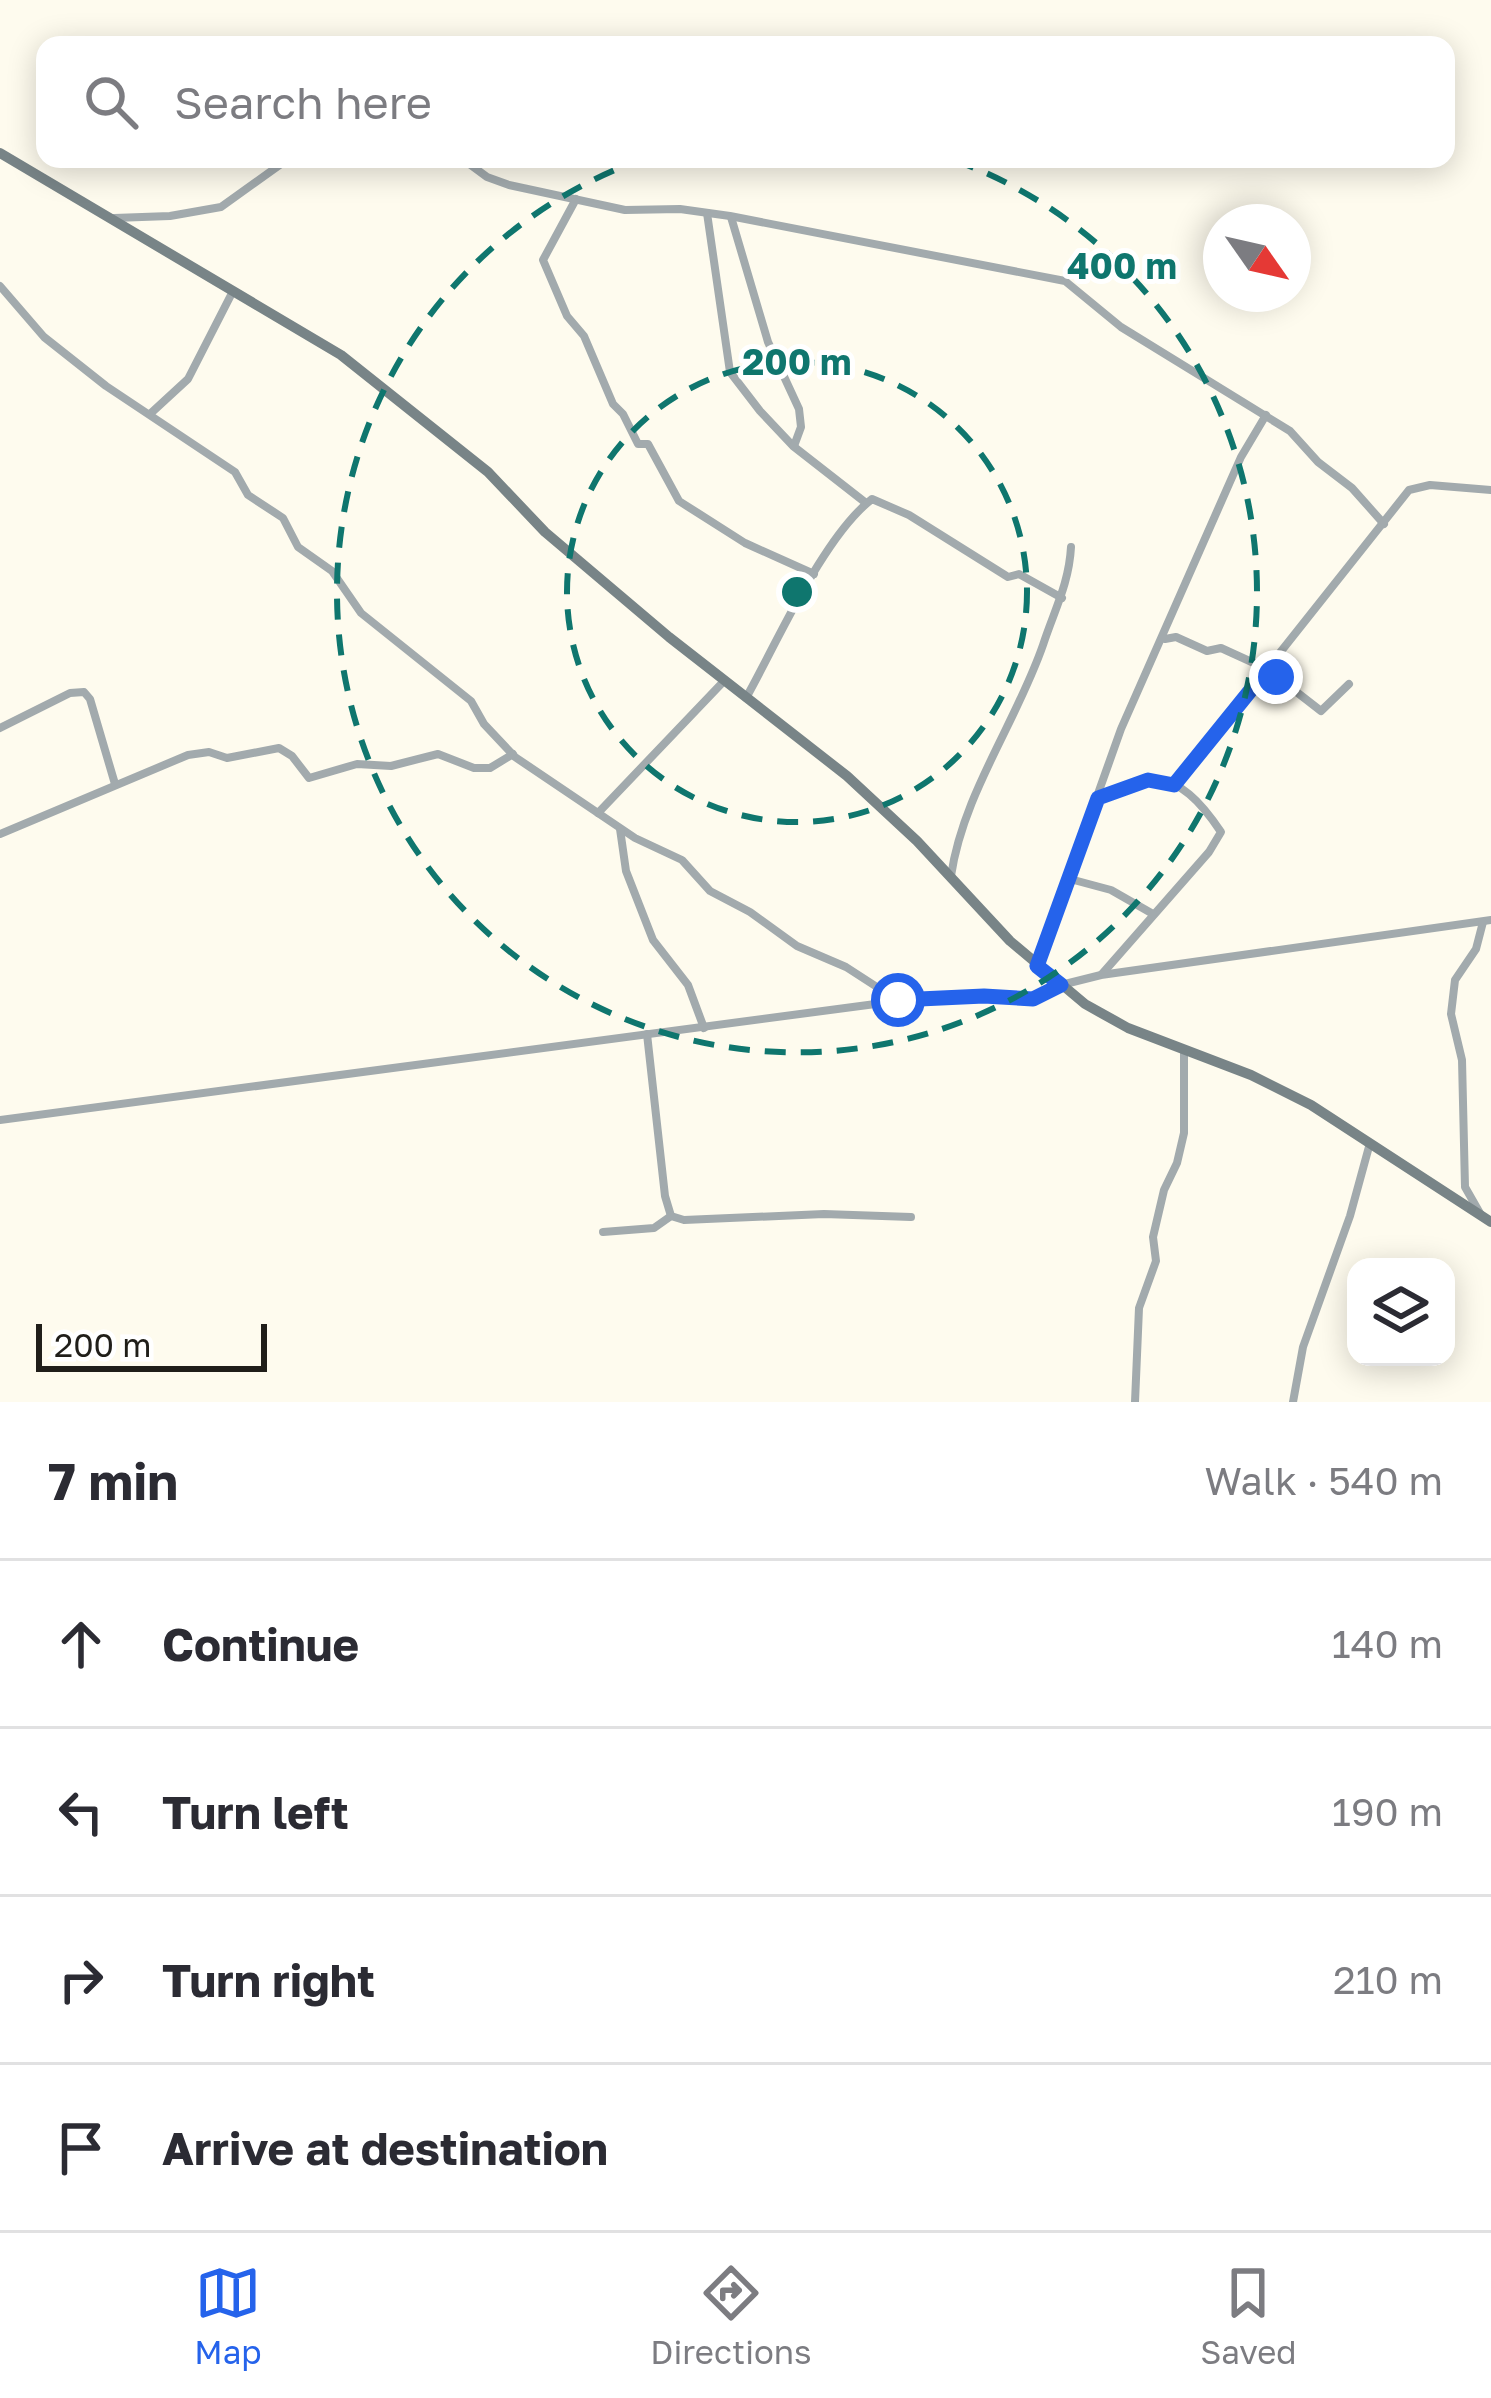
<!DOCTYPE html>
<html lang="en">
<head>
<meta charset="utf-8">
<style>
	body { margin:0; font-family:"Golos Text",sans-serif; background:#f2f2f3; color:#2b2b33 }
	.controls { position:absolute; right:36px; bottom:36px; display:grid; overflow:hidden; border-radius:24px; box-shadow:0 6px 30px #0003 }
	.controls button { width:108px; height:108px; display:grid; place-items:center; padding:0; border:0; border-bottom:3px solid #e1e1e2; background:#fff; color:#2b2b33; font:60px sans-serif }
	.compass { position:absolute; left:1203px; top:204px; width:108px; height:108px; border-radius:50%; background:#fff; box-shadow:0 6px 30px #0003; rotate:124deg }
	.scale { position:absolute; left:36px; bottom:30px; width:231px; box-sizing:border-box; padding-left:12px; border:6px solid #201e19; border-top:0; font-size:33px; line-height:42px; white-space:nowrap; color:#201e19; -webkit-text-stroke:9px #fff; paint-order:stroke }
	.stop { position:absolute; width:36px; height:36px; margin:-27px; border:9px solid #2563eb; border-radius:50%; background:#fff }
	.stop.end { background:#2563eb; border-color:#fff; box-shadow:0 3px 12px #0008 }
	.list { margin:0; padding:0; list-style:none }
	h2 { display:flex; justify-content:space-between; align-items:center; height:156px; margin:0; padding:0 48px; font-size:51px }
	h2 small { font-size:39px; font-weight:400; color:#7c7c81 }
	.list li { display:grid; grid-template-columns:78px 1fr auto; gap:36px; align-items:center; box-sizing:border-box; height:168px; padding:0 48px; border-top:3px solid #e1e1e2 }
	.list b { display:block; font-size:45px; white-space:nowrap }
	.list em { font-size:39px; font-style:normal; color:#7c7c81 }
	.icon { flex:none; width:66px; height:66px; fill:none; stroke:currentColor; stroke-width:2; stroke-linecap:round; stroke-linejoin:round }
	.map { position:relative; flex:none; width:1491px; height:1402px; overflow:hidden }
	.search { position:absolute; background:#fff; box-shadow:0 6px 30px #0003; left:36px; right:36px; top:36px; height:132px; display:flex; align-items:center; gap:30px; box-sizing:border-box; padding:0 42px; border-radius:24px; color:#7c7c81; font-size:45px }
	.sheet { height:828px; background:#fff }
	nav { display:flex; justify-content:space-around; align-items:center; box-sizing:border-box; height:168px; border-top:3px solid #e1e1e2; background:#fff; font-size:33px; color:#7c7c81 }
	nav a { display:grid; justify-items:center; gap:6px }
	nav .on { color:#2563eb }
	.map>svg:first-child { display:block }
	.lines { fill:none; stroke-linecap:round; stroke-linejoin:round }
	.street { stroke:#a2aaad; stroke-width:8 }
	.secondary { stroke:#788487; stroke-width:10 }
	.route { stroke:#2563eb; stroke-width:15 }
	.ring { fill:none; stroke:#0f766e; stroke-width:6; stroke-dasharray:21 15 }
	.centre { fill:#0f766e; stroke:#fff; stroke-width:6 }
	.ring-label { font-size:36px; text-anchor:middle; font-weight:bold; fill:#0f766e; stroke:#fff; stroke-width:10; stroke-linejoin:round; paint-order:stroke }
</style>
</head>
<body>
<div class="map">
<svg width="1491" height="1402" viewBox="0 0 1491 1402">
	<rect width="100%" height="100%" fill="#fefbee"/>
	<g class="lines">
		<g class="street">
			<polyline points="429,159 464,160 487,177 509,185 625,210 680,209 730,216 1065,281 1121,327 1290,431 1318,462 1352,488 1384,524"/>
			<polyline points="576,199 543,260 567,316 584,336 613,404 623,414 638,444 648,444 679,501 745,543 814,574"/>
			<polyline points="707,213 730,372 760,411 793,446 866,503"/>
			<polyline points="731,217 768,342 799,409 801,427 794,446"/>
			<polyline points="114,218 170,216 221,207 288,159"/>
			<polyline points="0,286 44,337 106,386 235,472 248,495 283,518 298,547 332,571 361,613 471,701 484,724 515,757 635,838 682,860 710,891 750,912 797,946 846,967 897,1000"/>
			<polyline points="150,414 188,379 232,293"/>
			<polyline points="1165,639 1176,637 1207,651 1221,648 1267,669 1409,490 1430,485 1491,490"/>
			<path d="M746,698C778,641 823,537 872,499L909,515L1008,577L1019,574L1062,598"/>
			<polyline points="0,728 70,693 84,692 90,699 115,784"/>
			<polyline points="1174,785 1267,669 1321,711 1349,684"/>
			<path d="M1098,798C1115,795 1128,786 1144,782C1178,772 1205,808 1221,832L1209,852L1102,974"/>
			<polyline points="598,813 724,681"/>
			<polyline points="620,829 626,871 653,940 688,985 704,1028"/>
			<polyline points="0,834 188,755 209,752 227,758 279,748 292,756 309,778 357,764 391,766 438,754 474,768 490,768 513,754"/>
			<path d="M951,876C963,794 1016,723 1043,645C1054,611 1069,584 1071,547"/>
			<polyline points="1070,879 1111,890 1153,914"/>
			<polyline points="1037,965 1121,729 1241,457 1266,415"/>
			<polyline points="647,1034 665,1196 671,1216 684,1220 824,1214 911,1217"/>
			<polyline points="0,1120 898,1001 984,996 1033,999 1061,985 1101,975 1491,920"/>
			<polyline points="1481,1215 1465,1187 1462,1060 1451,1014 1455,980 1476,949 1483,922"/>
			<polyline points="603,1232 654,1228 671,1216"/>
			<polyline points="1135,1402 1139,1308 1156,1261 1153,1237 1164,1190 1177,1163 1184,1133 1184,1050"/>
			<polyline points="1293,1402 1303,1347 1350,1216 1370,1143"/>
		</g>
		<polyline class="secondary" points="0,153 341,355 488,472 545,532 669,637 847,776 917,841 1010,941 1085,1004 1128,1028 1251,1075 1311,1105 1491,1222"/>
	</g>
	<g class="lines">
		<polyline class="route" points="898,1000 984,996 1033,999 1061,985 1037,966 1098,798 1148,780 1174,785 1267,670 1276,677"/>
	</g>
	<g class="ring">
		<circle cx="797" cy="592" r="230"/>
		<path d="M954 160A460 460 0 1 1 640 160"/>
	</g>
	<circle cx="797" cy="592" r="18" class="centre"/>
	<g class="ring-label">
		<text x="1122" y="279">400 m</text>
		<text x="797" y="375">200 m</text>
	</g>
</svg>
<div class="controls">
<button><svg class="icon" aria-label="layers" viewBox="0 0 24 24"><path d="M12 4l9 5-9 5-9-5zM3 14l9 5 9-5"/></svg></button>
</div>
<svg class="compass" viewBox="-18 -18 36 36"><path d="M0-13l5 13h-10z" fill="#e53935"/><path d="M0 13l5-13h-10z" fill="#7c7c81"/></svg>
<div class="scale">200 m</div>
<div class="stop" style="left:898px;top:1000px"></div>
<div class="stop end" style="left:1276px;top:677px"></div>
<div class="search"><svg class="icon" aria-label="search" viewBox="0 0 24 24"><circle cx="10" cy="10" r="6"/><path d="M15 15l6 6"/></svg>Search here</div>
</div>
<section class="sheet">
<h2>7 min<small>Walk · 540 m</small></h2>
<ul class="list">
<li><svg class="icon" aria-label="ahead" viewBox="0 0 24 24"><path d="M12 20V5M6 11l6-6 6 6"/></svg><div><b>Continue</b></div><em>140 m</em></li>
<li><svg class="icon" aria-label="left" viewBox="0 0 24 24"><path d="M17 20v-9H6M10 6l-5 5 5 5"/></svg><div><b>Turn left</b></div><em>190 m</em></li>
<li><svg class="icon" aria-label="right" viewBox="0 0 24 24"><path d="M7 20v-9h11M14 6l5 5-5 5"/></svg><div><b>Turn right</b></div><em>210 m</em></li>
<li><svg class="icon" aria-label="arrive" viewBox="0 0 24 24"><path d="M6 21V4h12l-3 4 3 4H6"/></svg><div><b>Arrive at destination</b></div></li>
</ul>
</section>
<nav>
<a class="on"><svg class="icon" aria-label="map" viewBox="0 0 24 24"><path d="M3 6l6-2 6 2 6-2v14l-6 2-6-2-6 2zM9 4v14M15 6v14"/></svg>Map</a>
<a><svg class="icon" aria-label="directions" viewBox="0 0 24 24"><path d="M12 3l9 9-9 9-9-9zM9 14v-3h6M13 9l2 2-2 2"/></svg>Directions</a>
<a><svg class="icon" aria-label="saved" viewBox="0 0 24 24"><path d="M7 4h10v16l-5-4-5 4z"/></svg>Saved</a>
</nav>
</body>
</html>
